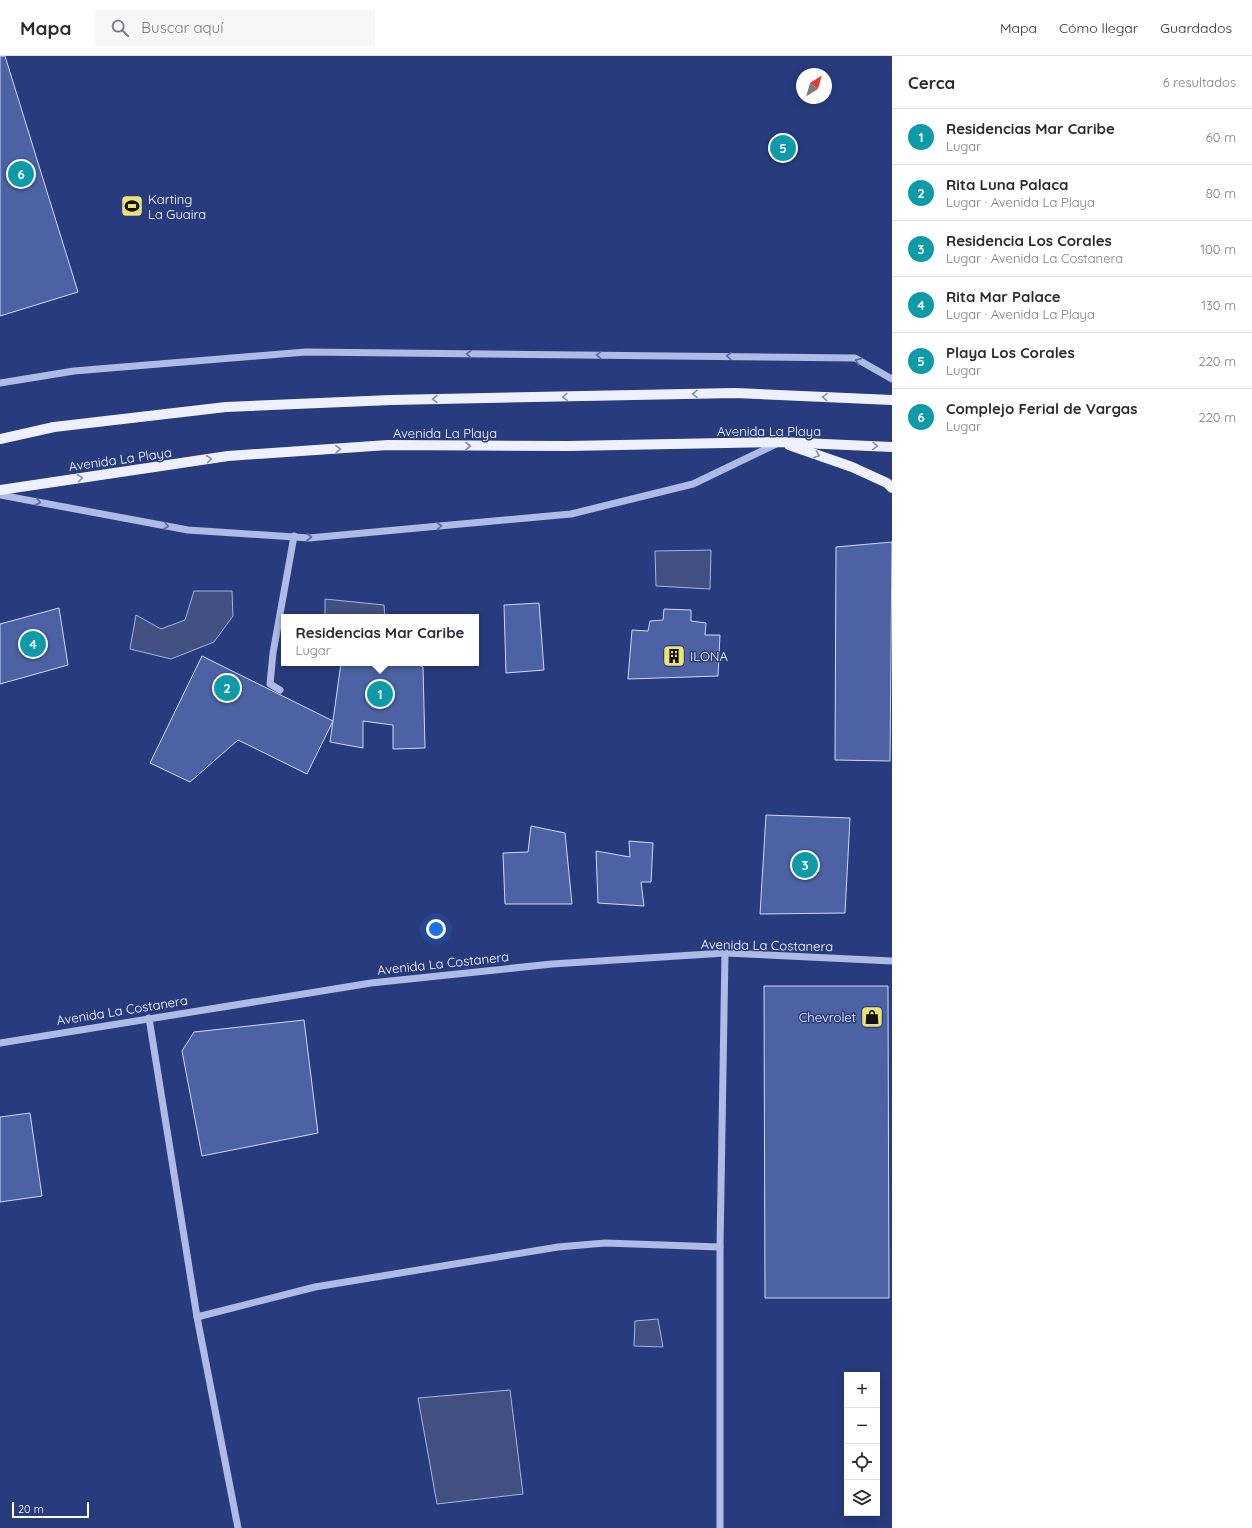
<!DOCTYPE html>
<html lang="es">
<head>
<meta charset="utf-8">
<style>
	body { margin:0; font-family:Quicksand,sans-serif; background:#f7f7f7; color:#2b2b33 }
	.controls { position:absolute; right:12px; bottom:12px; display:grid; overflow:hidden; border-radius:0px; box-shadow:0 2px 10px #0003 }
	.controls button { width:36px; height:36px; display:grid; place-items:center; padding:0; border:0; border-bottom:1px solid #e1e1e2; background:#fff; color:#2b2b33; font:20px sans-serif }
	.compass { position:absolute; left:796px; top:12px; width:36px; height:36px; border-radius:50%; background:#fff; box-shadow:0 2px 10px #0003; rotate:37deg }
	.scale { position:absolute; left:12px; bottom:10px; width:77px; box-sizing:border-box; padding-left:4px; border:2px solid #fff; border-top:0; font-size:11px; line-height:14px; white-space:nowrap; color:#fff; -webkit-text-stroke:3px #283b7e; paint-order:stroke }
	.you { position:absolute; left:436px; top:873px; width:14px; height:14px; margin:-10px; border:3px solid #fff; border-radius:50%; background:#1a73e8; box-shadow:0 0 0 6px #1a73e833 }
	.badge { display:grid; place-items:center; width:26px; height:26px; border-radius:50%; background:#7c3aed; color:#fff; font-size:13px; font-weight:700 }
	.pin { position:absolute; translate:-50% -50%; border:2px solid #fff; box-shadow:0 1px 4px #0006 }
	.popup { position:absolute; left:281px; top:558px; width:198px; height:52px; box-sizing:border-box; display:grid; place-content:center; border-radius:0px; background:#fff; filter:drop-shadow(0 1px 3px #0005); font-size:13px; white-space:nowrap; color:#7c7c81 }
	.popup b { font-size:15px; color:#2b2b33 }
	.popup::after { content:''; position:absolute; left:50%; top:100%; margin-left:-8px; border:8px solid transparent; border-top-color:#fff }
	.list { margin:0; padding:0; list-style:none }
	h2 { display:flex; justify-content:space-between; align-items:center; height:52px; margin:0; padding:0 16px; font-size:17px }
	h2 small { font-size:13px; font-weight:400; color:#7c7c81 }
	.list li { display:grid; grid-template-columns:26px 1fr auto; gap:12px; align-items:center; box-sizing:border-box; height:56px; padding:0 16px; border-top:1px solid #e1e1e2 }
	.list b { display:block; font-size:15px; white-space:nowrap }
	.list p { margin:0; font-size:13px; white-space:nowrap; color:#7c7c81 }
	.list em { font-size:13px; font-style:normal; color:#7c7c81 }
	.icon { flex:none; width:22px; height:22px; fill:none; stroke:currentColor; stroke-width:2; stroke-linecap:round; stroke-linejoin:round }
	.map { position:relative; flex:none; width:892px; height:1472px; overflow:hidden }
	header { display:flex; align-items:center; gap:24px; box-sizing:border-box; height:56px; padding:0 20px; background:#fff; border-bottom:1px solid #e1e1e2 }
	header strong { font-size:19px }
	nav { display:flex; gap:22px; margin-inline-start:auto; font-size:14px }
	.search { width:280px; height:36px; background:#f7f7f7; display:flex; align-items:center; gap:10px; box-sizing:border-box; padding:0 14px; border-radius:0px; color:#7c7c81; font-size:15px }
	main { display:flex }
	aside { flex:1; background:#fff }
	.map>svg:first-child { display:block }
	.water { fill:#424f81; stroke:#a3b4e5 }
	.building { fill:#4d62a4; stroke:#d1d9f4 }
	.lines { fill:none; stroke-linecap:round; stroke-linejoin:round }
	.minor { stroke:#aebbe4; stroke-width:7 }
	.major { stroke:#eef1fd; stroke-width:10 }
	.oneway { stroke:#5768a2 }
	.oneway2 { stroke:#818db7 }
	.labels { text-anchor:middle; stroke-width:3; stroke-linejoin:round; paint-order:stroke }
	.poi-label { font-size:13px; fill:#fff; stroke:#283b7e; text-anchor:start }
	.street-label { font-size:13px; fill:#fff; stroke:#283b7e }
</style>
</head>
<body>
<header>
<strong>Mapa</strong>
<div class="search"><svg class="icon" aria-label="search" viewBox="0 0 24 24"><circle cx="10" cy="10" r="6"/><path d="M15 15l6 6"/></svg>Buscar aquí</div>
<nav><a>Mapa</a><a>Cómo llegar</a><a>Guardados</a></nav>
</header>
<main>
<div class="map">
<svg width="892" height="1472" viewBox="0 0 892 1472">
	<rect width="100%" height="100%" fill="#283b7e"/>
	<g class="water">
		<polygon points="711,494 710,533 656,530 655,495"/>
		<polygon points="194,535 232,535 233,560 214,586 171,603 130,593 136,559 161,573 185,564"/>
		<polygon points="325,543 384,549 385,561 325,561"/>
		<polygon points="658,1263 663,1291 634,1290 635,1265"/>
		<polygon points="510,1334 523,1438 437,1448 418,1342"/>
	</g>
	<g class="building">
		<polygon points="0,0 5,0 78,236 0,260"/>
		<polygon points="892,486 890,705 835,704 836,491"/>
		<polygon points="539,547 544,614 506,617 504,549"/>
		<polygon points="59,552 68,609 0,628 0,568"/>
		<polygon points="664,553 691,554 691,565 706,567 705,579 720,579 718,620 628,623 632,574 648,575 650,565 663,564"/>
		<polygon points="202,600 333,665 307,718 238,684 190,726 150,707"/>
		<polygon points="341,607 415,607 423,611 425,692 393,693 393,669 363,665 363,692 330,686"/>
		<polygon points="766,759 850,762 845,857 760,858"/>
		<polygon points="531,770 565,777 572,848 505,848 503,797 528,796"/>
		<polygon points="629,785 653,787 651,826 641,826 644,850 598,847 596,795 630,801"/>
		<polygon points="764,930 888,930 889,1242 765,1242"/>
		<polygon points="304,964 318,1077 202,1100 182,995 194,976"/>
		<polygon points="30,1057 42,1140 0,1146 0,1061"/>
	</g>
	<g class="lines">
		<g class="minor">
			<polyline points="0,327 74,315 306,296 855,302 892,323"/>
			<polyline points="0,439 188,474 309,482 571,458 693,428 776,388"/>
			<polyline points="280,634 270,628 273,597 294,480"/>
			<polyline points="149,962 197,1261 238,1472"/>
			<polyline points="0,987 371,927 552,908 725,897 892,905"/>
			<polyline points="197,1261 315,1231 558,1191 605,1187 720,1191"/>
			<polyline points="720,1472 720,1191 725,897"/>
		</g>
		<g class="major">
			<polyline points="0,383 54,371 226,351 391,344 735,337 892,344"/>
			<polyline points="789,389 852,411 887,427 892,432"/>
			<polyline points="0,434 228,400 388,389 568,390 780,386 892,391"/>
		</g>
	</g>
	<defs><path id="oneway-chevron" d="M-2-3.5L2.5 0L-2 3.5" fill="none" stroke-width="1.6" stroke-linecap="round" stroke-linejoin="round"/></defs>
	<g class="oneway">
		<use href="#oneway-chevron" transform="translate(469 298) rotate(-179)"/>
		<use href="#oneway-chevron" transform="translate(599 299) rotate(-179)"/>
		<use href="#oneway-chevron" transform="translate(729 300) rotate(-179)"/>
		<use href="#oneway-chevron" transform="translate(858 305) rotate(-156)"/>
		<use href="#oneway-chevron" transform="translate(38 446) rotate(11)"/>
		<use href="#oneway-chevron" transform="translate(166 470) rotate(11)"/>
		<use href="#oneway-chevron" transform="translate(439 470) rotate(-5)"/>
		<use href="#oneway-chevron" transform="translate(309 481)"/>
	</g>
	<g class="oneway2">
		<use href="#oneway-chevron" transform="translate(695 338) rotate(179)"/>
		<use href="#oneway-chevron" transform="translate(565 341) rotate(179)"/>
		<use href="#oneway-chevron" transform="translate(825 341) rotate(-177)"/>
		<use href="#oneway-chevron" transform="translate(435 343) rotate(179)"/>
		<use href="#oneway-chevron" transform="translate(468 390)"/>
		<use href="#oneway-chevron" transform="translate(875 390) rotate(3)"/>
		<use href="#oneway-chevron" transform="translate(338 393) rotate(-4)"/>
		<use href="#oneway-chevron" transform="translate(817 399) rotate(20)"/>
		<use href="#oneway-chevron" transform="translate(209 403) rotate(-8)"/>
		<use href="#oneway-chevron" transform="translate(80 422) rotate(-8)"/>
	</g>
	<defs>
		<g id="stadium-square" transform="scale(1.15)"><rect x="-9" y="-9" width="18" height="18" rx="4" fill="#ece375" stroke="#283b7e"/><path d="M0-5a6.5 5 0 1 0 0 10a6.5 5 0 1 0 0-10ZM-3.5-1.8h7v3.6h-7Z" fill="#111"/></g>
		<g id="building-square" transform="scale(1.15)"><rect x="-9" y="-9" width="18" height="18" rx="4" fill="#ece375" stroke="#283b7e"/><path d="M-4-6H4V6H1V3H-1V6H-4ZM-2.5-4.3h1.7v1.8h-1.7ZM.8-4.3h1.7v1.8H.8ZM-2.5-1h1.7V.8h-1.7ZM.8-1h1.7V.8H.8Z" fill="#111"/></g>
		<g id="shop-square" transform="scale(1.15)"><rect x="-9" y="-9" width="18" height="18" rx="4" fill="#ece375" stroke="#283b7e"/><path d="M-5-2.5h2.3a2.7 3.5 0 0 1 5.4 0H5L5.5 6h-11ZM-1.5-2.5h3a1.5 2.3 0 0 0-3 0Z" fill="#111"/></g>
	</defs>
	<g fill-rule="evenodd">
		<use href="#stadium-square" x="132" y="150"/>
		<use href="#building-square" x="674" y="600"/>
		<use href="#shop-square" x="872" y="961"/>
	</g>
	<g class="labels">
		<g class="poi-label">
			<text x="148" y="148">Karting<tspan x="148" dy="15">La Guaira</tspan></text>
			<text x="690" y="605">ILONA</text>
			<text x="856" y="966" text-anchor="end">Chevrolet</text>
		</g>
		<g class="street-label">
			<text x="769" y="380">Avenida La Playa</text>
			<text x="445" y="382">Avenida La Playa</text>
			<text transform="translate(120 403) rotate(-8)" y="5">Avenida La Playa</text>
			<text transform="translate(767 889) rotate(1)" y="5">Avenida La Costanera</text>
			<text transform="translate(443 907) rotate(-6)" y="5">Avenida La Costanera</text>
			<text transform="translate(122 954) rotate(-9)" y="5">Avenida La Costanera</text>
		</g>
	</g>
</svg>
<div class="controls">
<button>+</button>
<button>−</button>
<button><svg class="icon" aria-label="locate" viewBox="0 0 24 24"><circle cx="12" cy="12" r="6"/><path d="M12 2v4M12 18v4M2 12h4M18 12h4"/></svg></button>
<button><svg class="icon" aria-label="layers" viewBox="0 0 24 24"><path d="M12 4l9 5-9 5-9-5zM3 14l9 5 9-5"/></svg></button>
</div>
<svg class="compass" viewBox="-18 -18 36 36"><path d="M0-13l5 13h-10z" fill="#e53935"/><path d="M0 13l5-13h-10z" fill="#7c7c81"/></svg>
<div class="scale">20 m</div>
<div class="you"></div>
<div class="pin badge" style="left:380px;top:638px;background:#0f9aa8">1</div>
<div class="popup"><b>Residencias Mar Caribe</b>Lugar</div>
<div class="pin badge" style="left:227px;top:632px;background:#0f9aa8">2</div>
<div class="pin badge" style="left:805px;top:809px;background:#0f9aa8">3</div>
<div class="pin badge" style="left:33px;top:588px;background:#0f9aa8">4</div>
<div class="pin badge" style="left:783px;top:92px;background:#0f9aa8">5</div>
<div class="pin badge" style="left:21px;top:118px;background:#0f9aa8">6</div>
</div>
<aside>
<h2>Cerca<small>6 resultados</small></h2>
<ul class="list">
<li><span class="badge" style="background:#0f9aa8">1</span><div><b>Residencias Mar Caribe</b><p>Lugar</p></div><em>60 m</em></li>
<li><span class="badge" style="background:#0f9aa8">2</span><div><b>Rita Luna Palaca</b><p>Lugar · Avenida La Playa</p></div><em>80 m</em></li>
<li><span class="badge" style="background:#0f9aa8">3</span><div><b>Residencia Los Corales</b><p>Lugar · Avenida La Costanera</p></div><em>100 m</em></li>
<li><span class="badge" style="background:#0f9aa8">4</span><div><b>Rita Mar Palace</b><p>Lugar · Avenida La Playa</p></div><em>130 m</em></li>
<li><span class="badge" style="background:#0f9aa8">5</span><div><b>Playa Los Corales</b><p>Lugar</p></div><em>220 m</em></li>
<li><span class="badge" style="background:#0f9aa8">6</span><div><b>Complejo Ferial de Vargas</b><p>Lugar</p></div><em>220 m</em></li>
</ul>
</aside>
</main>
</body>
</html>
